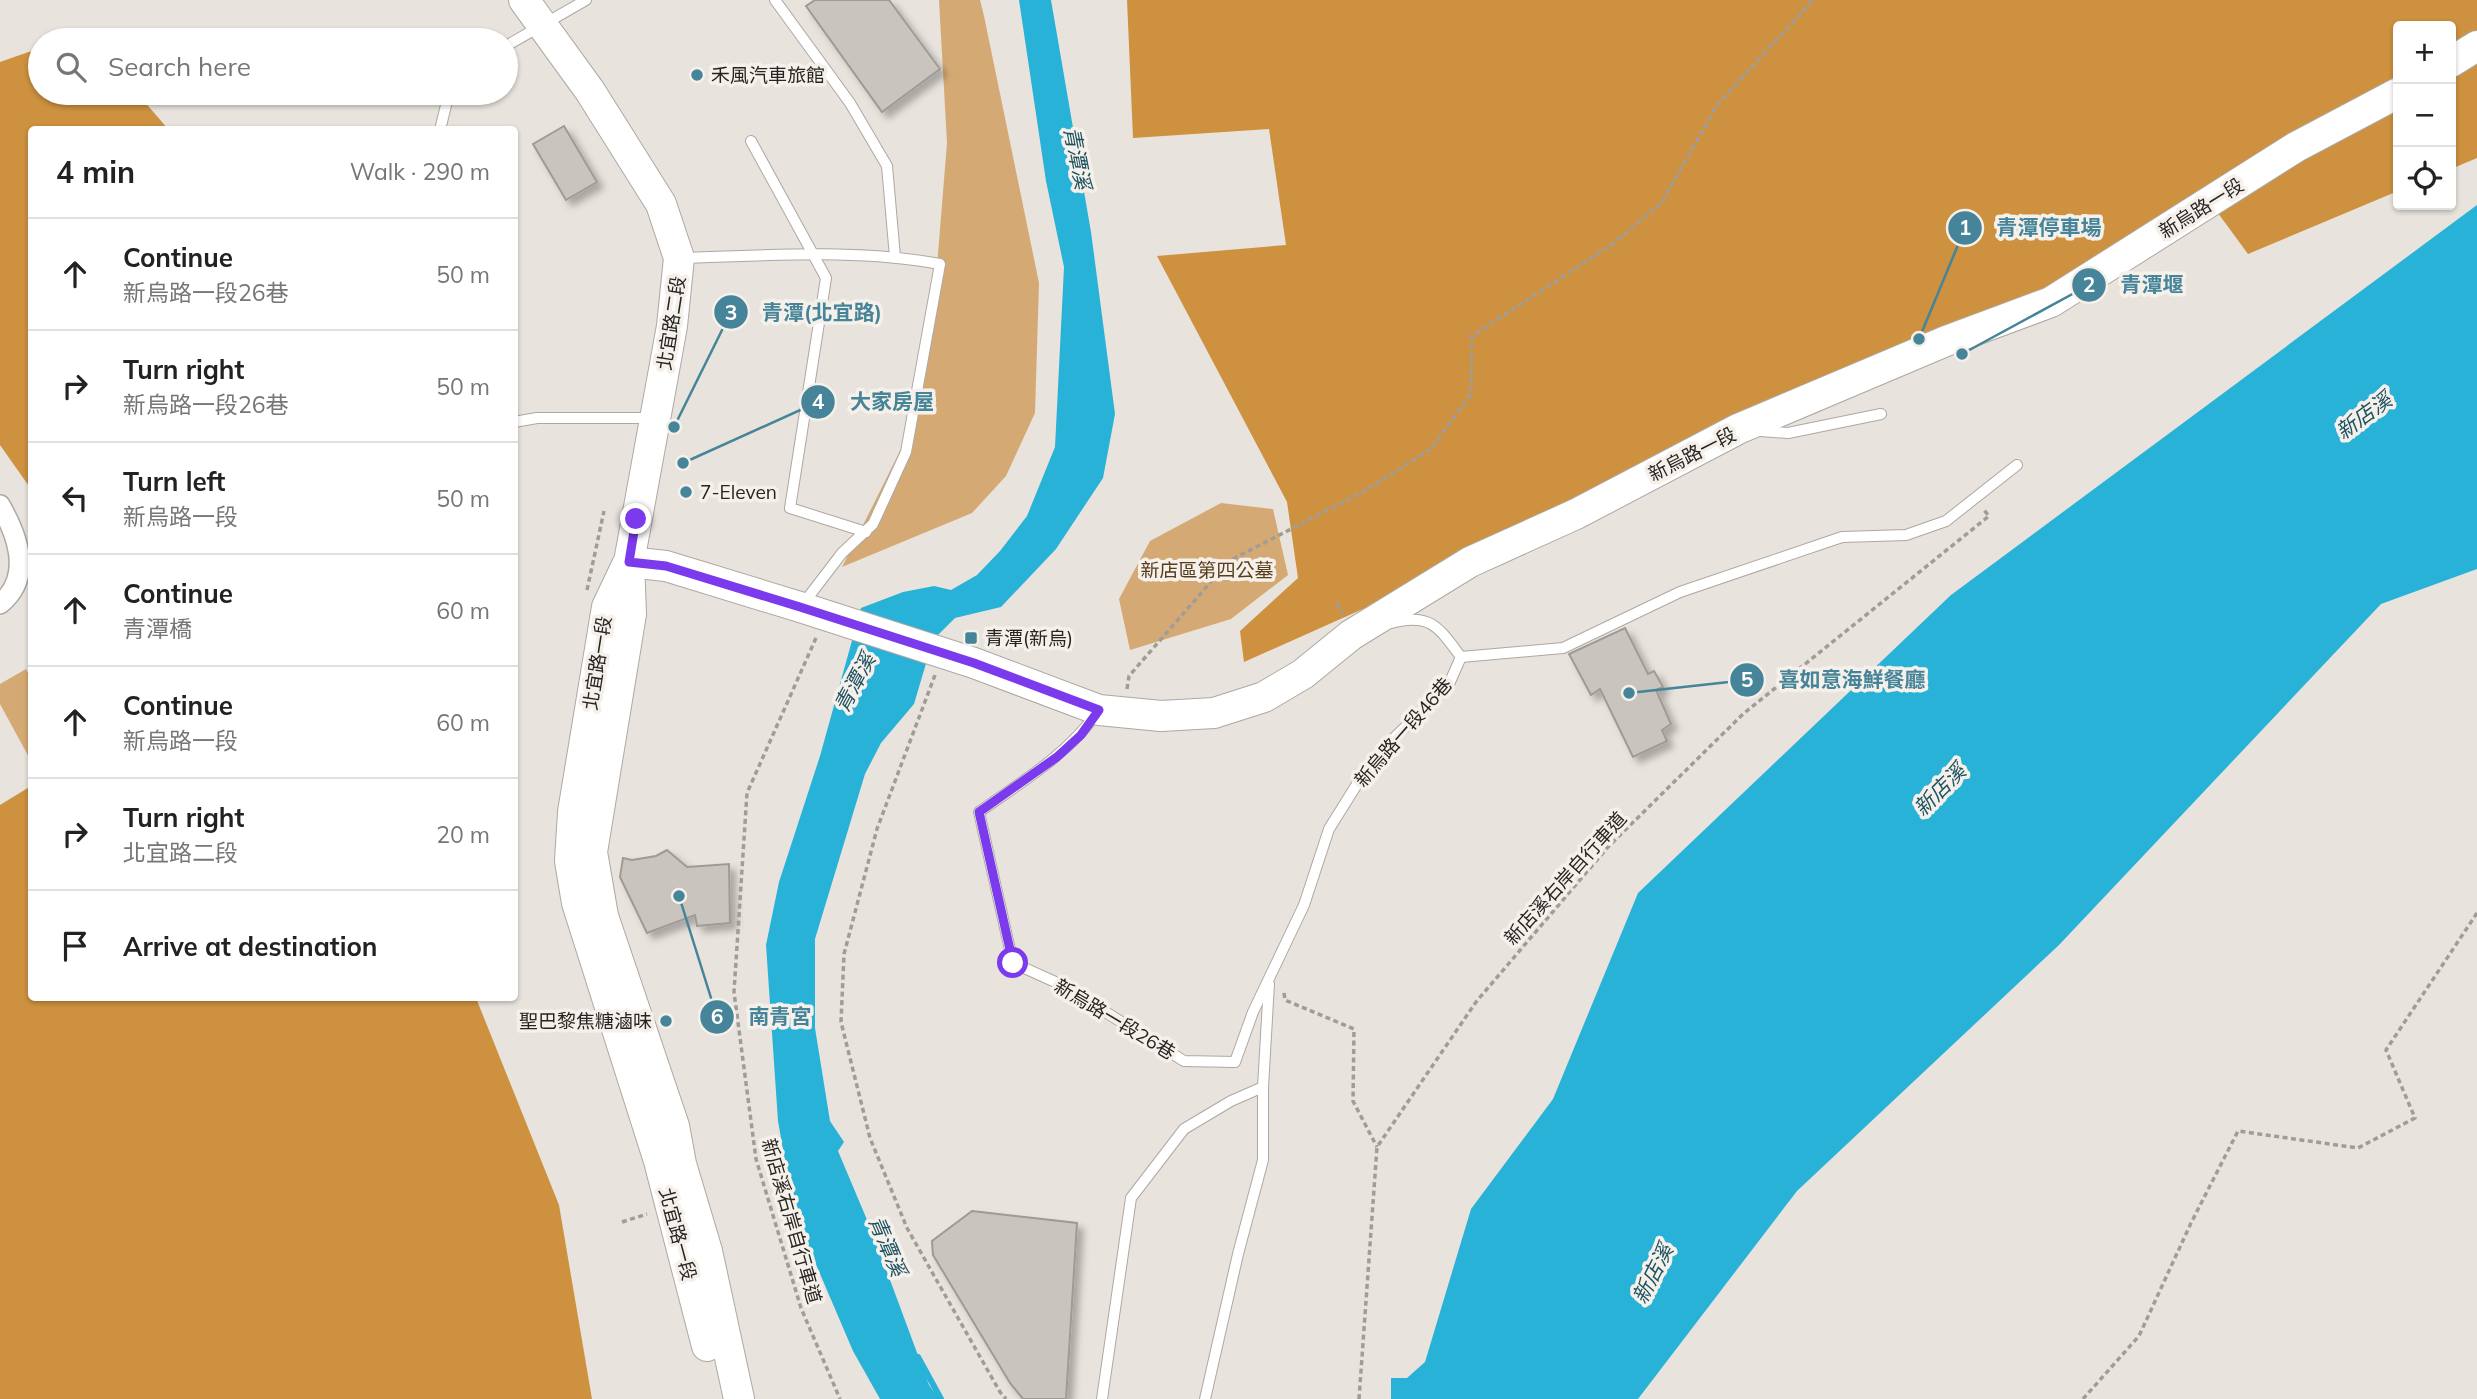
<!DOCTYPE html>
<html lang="en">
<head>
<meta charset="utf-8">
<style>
	body { margin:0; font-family:Mulish,"Noto Sans TC",sans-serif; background:#f6f6f6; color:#222 }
	.controls { position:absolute; right:21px; top:21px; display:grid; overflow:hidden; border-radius:7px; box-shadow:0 2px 5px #0004 }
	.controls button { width:63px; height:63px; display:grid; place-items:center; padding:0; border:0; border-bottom:2px solid #e0e0e0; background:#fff; color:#222; font:35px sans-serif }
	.stop { position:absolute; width:21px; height:21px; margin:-16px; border:5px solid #7c3aed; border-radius:50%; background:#fff }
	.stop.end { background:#7c3aed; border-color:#fff; box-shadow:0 2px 7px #0008 }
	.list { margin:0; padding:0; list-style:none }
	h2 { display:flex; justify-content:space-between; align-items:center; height:91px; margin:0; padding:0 28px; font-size:30px }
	h2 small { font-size:23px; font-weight:400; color:#767676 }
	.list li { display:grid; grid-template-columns:46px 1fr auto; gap:21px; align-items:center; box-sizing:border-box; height:112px; padding:0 28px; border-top:2px solid #e0e0e0 }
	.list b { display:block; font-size:26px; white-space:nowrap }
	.list p { margin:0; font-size:23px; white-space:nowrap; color:#767676 }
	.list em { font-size:23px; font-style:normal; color:#767676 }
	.icon { flex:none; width:38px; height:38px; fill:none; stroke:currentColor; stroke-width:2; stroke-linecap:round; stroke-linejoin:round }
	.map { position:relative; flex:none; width:2477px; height:1399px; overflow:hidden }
	.search { position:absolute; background:#fff; box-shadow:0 2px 5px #0004; left:28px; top:28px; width:490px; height:77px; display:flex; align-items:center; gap:18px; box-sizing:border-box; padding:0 24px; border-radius:38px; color:#767676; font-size:26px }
	.panel { position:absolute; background:#fff; box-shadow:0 2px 5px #0004; left:28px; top:126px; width:490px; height:875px; border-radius:7px }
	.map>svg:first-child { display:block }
	.green { fill:#d5a973 }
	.forest { fill:#cd913f }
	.water { fill:#29b2d7 }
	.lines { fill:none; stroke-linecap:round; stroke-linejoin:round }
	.stream { stroke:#29b2d7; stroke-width:6 }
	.building { fill:#c9c4be; stroke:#9f9a95; stroke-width:2; filter:url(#shadow) }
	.lane-casing { stroke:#ada8a3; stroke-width:12 }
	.street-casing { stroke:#ada8a3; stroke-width:22 }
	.primary-casing { stroke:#ada8a3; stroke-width:32 }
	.path { stroke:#a09c97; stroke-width:3.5; stroke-dasharray:5 3.5; stroke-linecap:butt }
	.lane { stroke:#fff; stroke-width:10 }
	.street { stroke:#fff; stroke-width:19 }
	.primary { stroke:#fff; stroke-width:30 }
	.route { stroke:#7c3aed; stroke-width:9 }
	.poi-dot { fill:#458499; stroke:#f5f0ea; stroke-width:2.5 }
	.labels { text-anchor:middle; stroke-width:7; stroke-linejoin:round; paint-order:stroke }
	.poi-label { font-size:19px; fill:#272523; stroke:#f5f0ea; text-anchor:start }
	.street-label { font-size:19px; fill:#272523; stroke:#f5f0ea }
	.park-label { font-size:19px; fill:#573d1b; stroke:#f5f0ea }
	.water-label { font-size:21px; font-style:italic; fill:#1d5262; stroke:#f5f0ea }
	.leader { fill:none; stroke:#458499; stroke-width:2.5 }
	.callout-dot { fill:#458499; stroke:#f5f0ea; stroke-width:2.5 }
	.mark-label { font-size:21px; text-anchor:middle; font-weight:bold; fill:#fff }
	.callout-label { font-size:21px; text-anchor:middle; font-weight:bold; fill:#458499; stroke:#f5f0ea; stroke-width:7; stroke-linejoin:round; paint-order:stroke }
</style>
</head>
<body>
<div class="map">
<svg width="2477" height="1399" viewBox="0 0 2477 1399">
	<defs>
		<filter id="shadow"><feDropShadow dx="6" dy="6" stdDeviation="3.5" flood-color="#0004"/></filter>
	</defs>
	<rect width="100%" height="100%" fill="#e8e3dd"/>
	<g class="green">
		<polygon points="939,0 980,0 984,16 1039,283 1035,413 1006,476 972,513 842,567 910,431 934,303 947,143"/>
		<polygon points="1221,503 1273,509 1288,575 1231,619 1130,650 1119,599 1150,541"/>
		<polygon points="26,669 31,679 31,761 0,704 0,684"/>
	</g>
	<g class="forest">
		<polygon points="1127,0 2477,0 2477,158 2451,169 2451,26 2398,26 2398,191 2248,254 2204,194 2032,310 1244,662 1240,631 1298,578 1287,502 1157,256 1286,245 1269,129 1133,138"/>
		<polygon points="40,48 40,93 137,93 168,129 32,130 31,489 0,445 0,62"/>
		<polygon points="31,786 32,998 476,998 559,1205 592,1399 0,1399 0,805"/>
	</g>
	<g class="water">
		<polygon points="1019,0 1051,0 1091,232 1115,414 1103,478 1056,549 1001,607 955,618 933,640 914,704 881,743 865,774 815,939 815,1028 830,1121 844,1142 838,1151 873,1234 929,1385 939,1399 880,1399 853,1351 794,1213 778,1121 766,945 779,882 820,756 861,608 903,592 934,586 951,590 977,575 1000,551 1027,516 1055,447 1064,267 1046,181"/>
		<polygon points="2477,205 2477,569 2381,604 2059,945 1797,1191 1638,1399 1391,1399 1391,1378 1407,1378 1425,1362 1471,1209 1553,1099 1638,893 1951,595"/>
	</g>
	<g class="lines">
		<polyline class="stream" points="918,1357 941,1399"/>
	</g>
	<g class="building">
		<polygon points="815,0 889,0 940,69 882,112 806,6"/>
		<polygon points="564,126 597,182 566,200 533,144"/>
		<polygon points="1625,628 1648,674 1654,671 1663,687 1656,690 1671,724 1662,730 1667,741 1633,757 1600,689 1591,695 1569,654"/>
		<polygon points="667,850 687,867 729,864 730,923 697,926 695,915 647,933 620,877 623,858 632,860 656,856"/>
		<polygon points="972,1211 1077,1223 1066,1399 1023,1399 1010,1383 933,1255 932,1241"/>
	</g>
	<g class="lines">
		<g class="lane-casing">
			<g id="lane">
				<polyline points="775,0 850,103 887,166 895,257"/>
				<polyline points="506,46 586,0"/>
				<polyline points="440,130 449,93"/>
				<polyline points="751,141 826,278 790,508 866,532"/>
				<path d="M682,258C768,256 855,248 940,264L906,452L873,524L842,553L803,604"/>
				<polyline points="514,422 537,418 651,418"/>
				<polyline points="1760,431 1788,433 1881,414"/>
				<polyline points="1461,657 1563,648 1680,592 1842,537 1906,535 1946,521 2017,465"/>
				<path d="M1096,714C1066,756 1021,782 979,812L1013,963L1062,985L1184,1061L1235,1062L1253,1012L1304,905L1329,829L1364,773L1393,739L1449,684L1461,657C1439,628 1431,612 1391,623"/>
				<polyline points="1102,1399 1131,1198 1184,1129 1231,1101 1263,1087"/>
				<polyline points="1205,1399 1238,1254 1263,1160 1263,1087 1269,984"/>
			</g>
		</g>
		<g class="street-casing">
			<path id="street" d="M0,505C18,536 33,577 0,604"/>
		</g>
		<g class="primary-casing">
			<g id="primary">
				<polyline points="524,0 590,91 661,204 679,258 672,326 629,562 631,614 592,852 603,916 674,1126 681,1164 707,1251 739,1399"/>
				<polyline points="2451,62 2477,46"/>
				<polyline points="629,562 666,566 800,607 974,663 1099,710 1161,716 1214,713 1264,697 1303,674 1351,635 1470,562 1576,514 1738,429 1946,341 2051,302 2296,147 2398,93"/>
				<polyline points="627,565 607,607 573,812 570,861 577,903 659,1161 707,1346"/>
			</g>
		</g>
		<g class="path">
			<polyline points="587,590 604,511"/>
			<polyline points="1337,603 1342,614"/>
			<polyline points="816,638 747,793 734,992 756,1159 801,1308 840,1399"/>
			<polyline points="935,675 877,829 844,954 841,1022 870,1138 907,1228 1000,1392 1006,1399"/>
			<polyline points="1127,689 1129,676 1229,561 1361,493 1431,449 1471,394 1472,336 1614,243 1662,202 1717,105 1813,0"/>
			<polyline points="1284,993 1285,1000 1354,1029 1353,1101 1377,1147"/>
			<polyline points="622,1222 647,1214"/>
			<polyline points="1359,1399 1377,1147 1476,1002 1608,847 1743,714 1989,516 1984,510"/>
			<polyline points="2083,1399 2139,1336 2191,1223 2238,1131 2358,1148 2415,1118 2386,1050 2477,913"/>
		</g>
		<use href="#lane" class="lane"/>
		<use href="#street" class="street"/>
		<use href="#primary" class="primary"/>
	</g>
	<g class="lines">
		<polyline class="route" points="636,519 629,562 666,566 800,607 974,663 1099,710 1081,735 1057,757 979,812 1013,963"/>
	</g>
	<g class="poi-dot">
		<circle cx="697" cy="75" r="7"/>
		<circle cx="686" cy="492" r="7"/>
		<rect x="964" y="631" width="14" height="14" rx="3.5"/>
		<circle cx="666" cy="1021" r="7"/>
	</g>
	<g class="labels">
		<g class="poi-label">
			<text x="711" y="82">禾風汽車旅館</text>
			<text x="700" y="499">7-Eleven</text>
			<text x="985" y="645">青潭(新烏)</text>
			<text x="652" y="1028" text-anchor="end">聖巴黎焦糖滷味</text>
		</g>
		<g class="street-label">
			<text transform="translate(2201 208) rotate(-32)" y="7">新烏路一段</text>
			<text transform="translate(671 323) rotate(-81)" y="7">北宜路二段</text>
			<text transform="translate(1692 454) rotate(-27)" y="7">新烏路一段</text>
			<text transform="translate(597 663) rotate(-81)" y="7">北宜路一段</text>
			<text transform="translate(1403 732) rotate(-49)" y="7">新烏路一段46巷</text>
			<text transform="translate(1565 878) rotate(-48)" y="7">新店溪右岸自行車道</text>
			<text transform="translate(1115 1019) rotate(31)" y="7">新烏路一段26巷</text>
			<text transform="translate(792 1221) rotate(74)" y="7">新店溪右岸自行車道</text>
			<text transform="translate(678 1234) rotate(75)" y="7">北宜路一段</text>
		</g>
		<g class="park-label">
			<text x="1207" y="577">新店區第四公墓</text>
		</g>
		<g class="water-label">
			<text transform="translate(1077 158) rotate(79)" y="7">青潭溪</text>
			<text transform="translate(2364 416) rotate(-36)" y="7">新店溪</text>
			<text transform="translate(855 683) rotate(-62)" y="7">青潭溪</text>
			<text transform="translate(1940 790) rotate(-45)" y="7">新店溪</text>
			<text transform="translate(887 1246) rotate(67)" y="7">青潭溪</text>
			<text transform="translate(1653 1274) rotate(-63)" y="7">新店溪</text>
		</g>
	</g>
	<path class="leader" d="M1919 339L1965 228M1962 354L2089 285M674 427L731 312M683 463L818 402M1629 693L1747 680M679 896L717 1017"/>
	<g class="callout-dot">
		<circle cx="1919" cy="339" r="7"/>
		<circle cx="1962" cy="354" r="7"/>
		<circle cx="674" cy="427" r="7"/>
		<circle cx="683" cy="463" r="7"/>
		<circle cx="1629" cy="693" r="7"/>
		<circle cx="679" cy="896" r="7"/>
		<circle cx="1965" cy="228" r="18"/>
		<circle cx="2089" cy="285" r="18"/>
		<circle cx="731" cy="312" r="18"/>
		<circle cx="818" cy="402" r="18"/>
		<circle cx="1747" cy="680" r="18"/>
		<circle cx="717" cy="1017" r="18"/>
	</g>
	<g class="mark-label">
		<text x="1965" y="235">1</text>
		<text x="2089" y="292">2</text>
		<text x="731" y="320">3</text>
		<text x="818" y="409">4</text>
		<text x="1747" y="687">5</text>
		<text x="717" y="1024">6</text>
	</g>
	<g class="callout-label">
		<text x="2049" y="235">青潭停車場</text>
		<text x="2152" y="292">青潭堰</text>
		<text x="822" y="320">青潭(北宜路)</text>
		<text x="892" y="409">大家房屋</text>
		<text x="1852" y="687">喜如意海鮮餐廳</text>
		<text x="780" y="1024">南青宮</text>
	</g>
</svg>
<div class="controls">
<button>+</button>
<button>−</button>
<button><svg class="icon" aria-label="locate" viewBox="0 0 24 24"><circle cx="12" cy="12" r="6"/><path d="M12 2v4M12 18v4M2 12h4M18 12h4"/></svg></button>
</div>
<div class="stop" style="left:1013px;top:963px"></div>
<div class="stop end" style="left:636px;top:519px"></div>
<div class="search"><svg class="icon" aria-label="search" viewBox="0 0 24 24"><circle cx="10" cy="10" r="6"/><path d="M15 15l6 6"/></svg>Search here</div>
<section class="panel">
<h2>4 min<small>Walk · 290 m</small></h2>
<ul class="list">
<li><svg class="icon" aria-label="ahead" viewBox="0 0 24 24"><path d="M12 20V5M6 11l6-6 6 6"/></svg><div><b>Continue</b><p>新烏路一段26巷</p></div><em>50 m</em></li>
<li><svg class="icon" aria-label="right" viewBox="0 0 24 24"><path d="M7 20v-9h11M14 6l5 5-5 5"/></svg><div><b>Turn right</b><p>新烏路一段26巷</p></div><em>50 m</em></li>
<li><svg class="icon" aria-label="left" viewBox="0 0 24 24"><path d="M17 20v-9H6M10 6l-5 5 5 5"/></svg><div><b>Turn left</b><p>新烏路一段</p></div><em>50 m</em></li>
<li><svg class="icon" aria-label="ahead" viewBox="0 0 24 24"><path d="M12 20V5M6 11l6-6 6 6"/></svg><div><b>Continue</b><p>青潭橋</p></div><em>60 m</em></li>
<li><svg class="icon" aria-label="ahead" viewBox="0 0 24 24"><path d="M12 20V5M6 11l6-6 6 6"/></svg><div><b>Continue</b><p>新烏路一段</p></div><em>60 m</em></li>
<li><svg class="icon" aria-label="right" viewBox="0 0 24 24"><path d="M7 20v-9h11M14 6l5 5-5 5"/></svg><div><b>Turn right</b><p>北宜路二段</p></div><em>20 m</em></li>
<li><svg class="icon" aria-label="arrive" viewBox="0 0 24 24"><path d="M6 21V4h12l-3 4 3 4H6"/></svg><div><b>Arrive at destination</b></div></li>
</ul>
</section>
</div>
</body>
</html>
